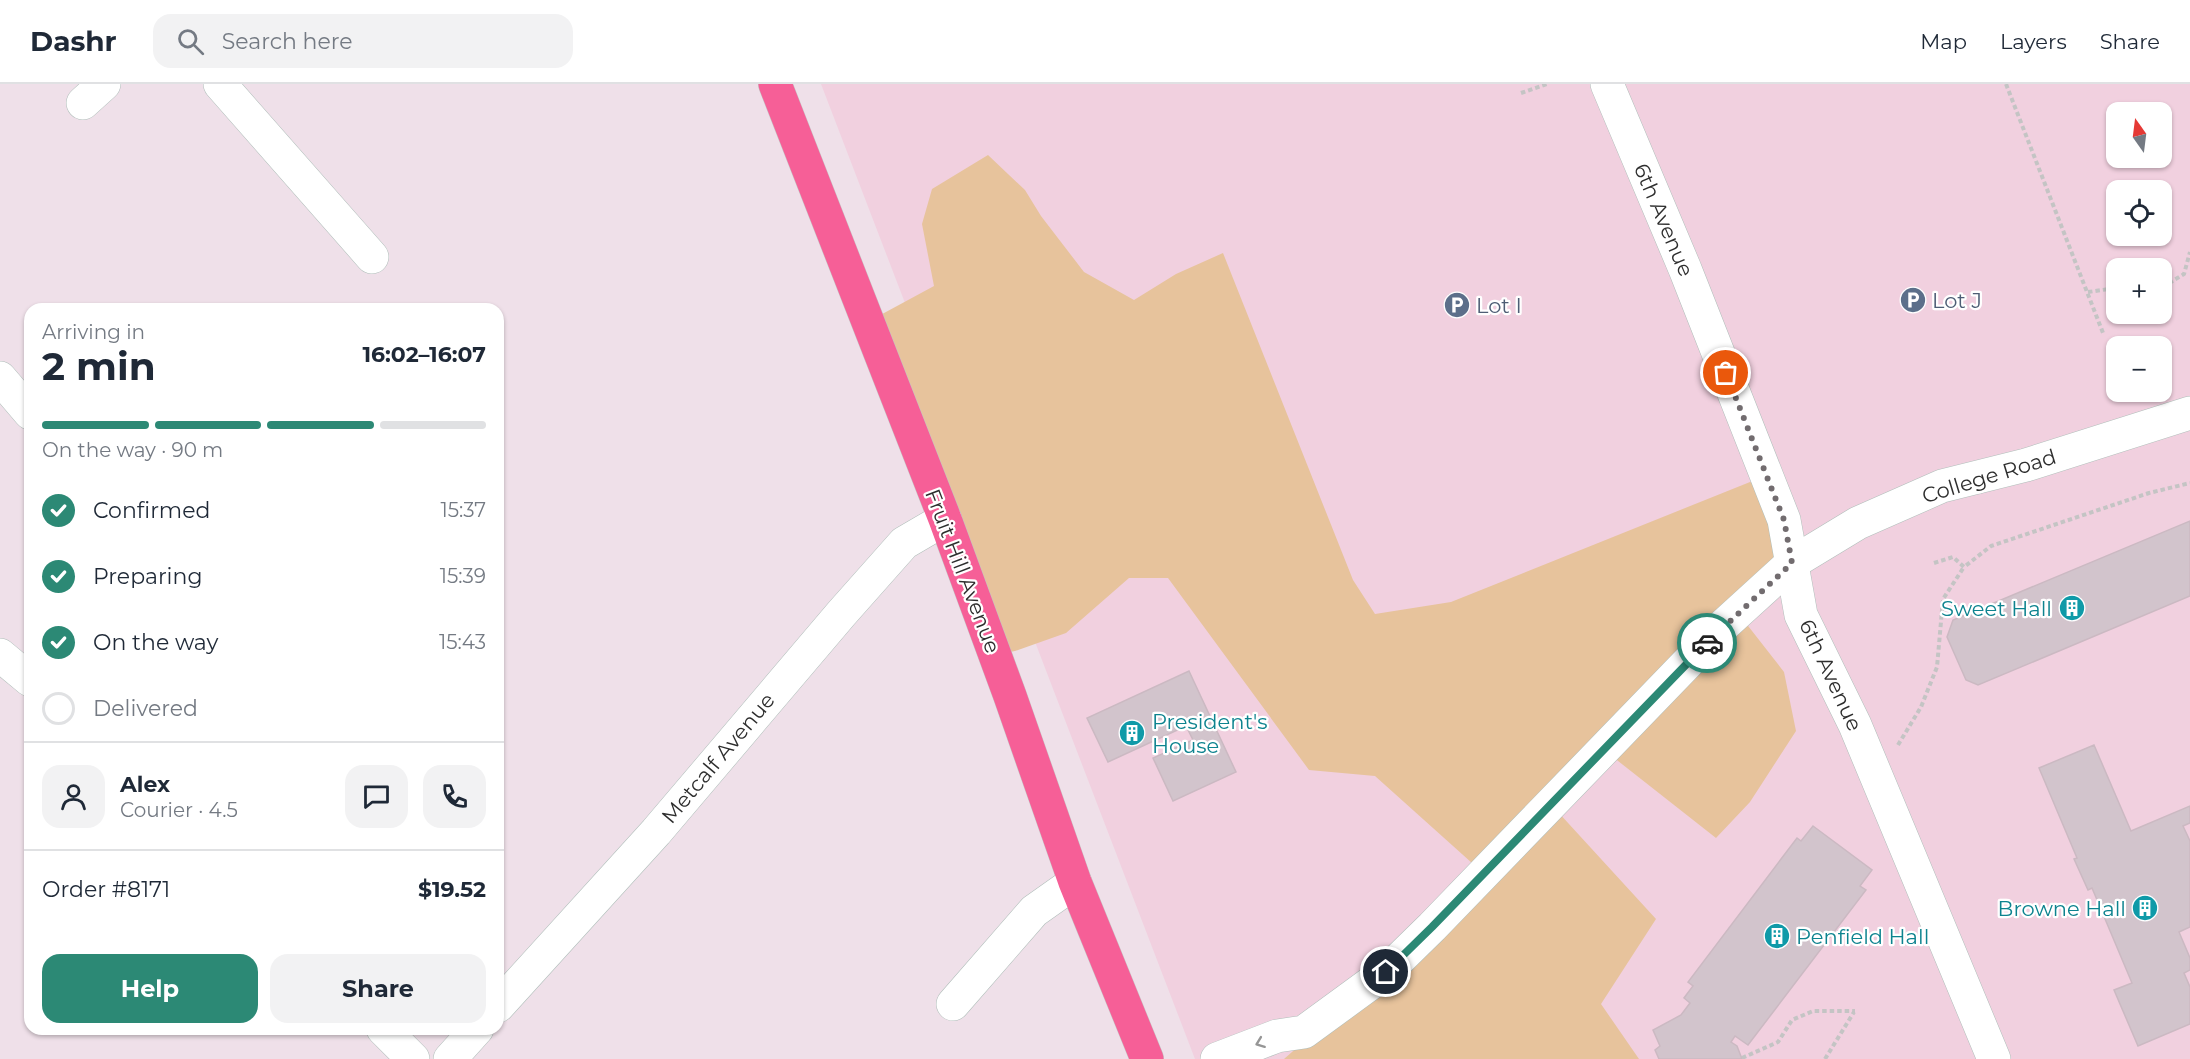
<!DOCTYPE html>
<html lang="en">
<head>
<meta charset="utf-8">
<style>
	body { margin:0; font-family:Montserrat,sans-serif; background:#f2f2f3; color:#1f2937; height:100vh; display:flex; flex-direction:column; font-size:22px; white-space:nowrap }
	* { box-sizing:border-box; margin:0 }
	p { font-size:20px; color:#747a83 }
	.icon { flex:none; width:33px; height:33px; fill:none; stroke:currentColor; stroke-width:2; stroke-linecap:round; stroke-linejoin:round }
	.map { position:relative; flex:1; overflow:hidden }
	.drawer { position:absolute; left:24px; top:219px; width:480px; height:732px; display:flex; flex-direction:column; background:#fff; border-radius:18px; box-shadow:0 2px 4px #0004 }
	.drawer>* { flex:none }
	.needle { width:39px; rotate:346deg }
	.fabs { position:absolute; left:2106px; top:18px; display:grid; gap:12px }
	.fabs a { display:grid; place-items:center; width:66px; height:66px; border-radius:12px; background:#fff; box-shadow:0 2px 4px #0004; font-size:30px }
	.pin { position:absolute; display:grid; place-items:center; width:51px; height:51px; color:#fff; margin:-26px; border:3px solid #fff; border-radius:50%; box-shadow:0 2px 6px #0007 }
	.courier { position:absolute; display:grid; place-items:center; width:60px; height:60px; margin:-30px; border:4px solid #2c8975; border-radius:50%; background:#fff; color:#222; box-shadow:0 2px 8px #0007 }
	.summary em { font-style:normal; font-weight:700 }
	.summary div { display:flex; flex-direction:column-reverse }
	.summary { display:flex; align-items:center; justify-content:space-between; height:102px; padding:0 18px }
	h1 { font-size:39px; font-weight:700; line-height:45px }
	.bar { display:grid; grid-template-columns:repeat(4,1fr); gap:9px 6px; align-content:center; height:72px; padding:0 18px }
	.bar i { height:8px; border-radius:4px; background:#e0e1e3 }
	.bar .on { background:#2c8975 }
	.bar p { grid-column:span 4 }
	.line { display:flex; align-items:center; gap:15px; padding:0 18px; border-top:2px solid #e0e1e3 }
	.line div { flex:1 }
	.round { display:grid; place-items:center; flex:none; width:63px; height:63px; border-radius:18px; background:#f2f2f3 }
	ol { padding:0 18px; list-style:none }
	li { display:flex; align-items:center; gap:18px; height:66px }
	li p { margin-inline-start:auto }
	li .icon { padding:6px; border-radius:50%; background:#2c8975; color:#fff; stroke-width:4 }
	li:last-child { color:#747a83 }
	li i { width:33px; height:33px; border:3px solid #e0e1e3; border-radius:50% }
	.button { display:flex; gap:12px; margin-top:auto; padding:12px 18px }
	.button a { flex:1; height:69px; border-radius:18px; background:#2c8975; color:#fff; font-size:24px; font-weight:700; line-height:69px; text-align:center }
	.button a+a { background:#f2f2f3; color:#1f2937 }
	header { display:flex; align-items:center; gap:36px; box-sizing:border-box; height:84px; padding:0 30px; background:#fff; border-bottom:2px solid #e0e1e3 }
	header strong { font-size:28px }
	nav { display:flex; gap:33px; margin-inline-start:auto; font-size:21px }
	.search { width:420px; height:54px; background:#f2f2f3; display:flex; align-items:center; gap:15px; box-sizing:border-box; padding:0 21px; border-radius:18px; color:#747a83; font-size:22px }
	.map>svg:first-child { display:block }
	.education { fill:#f1d0df; fill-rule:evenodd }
	.green { fill:#e7c39c }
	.building { fill:#d2c4cc; stroke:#cbb9c2; stroke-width:1.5 }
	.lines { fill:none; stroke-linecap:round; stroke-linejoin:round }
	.minor-casing { stroke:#b0beba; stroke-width:34 }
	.major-casing { stroke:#c4c4c4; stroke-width:34 }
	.path { stroke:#c4c4c4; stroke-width:4; stroke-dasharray:4.5 3; stroke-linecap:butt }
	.minor { stroke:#fff; stroke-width:33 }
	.major { stroke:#f65f97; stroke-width:33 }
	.oneway { stroke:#969696 }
	.done { stroke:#726c6f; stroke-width:6; stroke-dasharray:0 10.8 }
	.route { stroke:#2c8975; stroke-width:8 }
	.labels { text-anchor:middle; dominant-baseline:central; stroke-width:4.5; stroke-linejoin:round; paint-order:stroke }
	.street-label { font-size:21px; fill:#2e2e2e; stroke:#fff }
	.service-label { font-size:21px; fill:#4e5e75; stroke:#fff; text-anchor:start }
	.culture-label { font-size:21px; fill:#0d838f; stroke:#fff; text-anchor:end }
</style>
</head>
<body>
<header>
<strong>Dashr</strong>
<div class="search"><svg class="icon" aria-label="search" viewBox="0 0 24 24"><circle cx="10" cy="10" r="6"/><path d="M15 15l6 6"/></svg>Search here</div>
<nav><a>Map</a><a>Layers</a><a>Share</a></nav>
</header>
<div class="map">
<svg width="2190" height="975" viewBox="0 0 2190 975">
	<rect width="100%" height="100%" fill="#efe0e9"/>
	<path class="education" d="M821 0H2190V975H1195ZM2116 28H2162V74H2116ZM2116 106H2162V152H2116ZM2116 184H2162V230H2116ZM2116 262H2162V308H2116Z"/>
	<path class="green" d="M988 71 1025 106 1041 132 1084 188 1134 216 1176 190 1223 169 1353 496 1375 530 1451 518 1750 398 1760 401 1795 497 1745 538 1784 588 1796 647 1750 718 1716 754 1599 662 1547 716 1656 835 1601 920 1639 975H1284L1396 877 1482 788 1375 692 1309 686 1168 494H1129L1066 549 1015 567 996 571 873 235 934 202 922 140 932 105Z"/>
	<g class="building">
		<path d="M2190 437V512L1978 601 1966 596 1947 553 1953 536Z"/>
		<path d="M1189 587 1236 688 1173 717 1153 674 1193 656 1186 642 1108 678 1087 634Z"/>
		<path d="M2094 661 2131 747 2190 722V739L2183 742 2190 757V843L2179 848 2190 874V886L2184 889 2190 903V940L2138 962 2114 906 2132 899 2092 804 2088 806 2074 775 2077 774 2039 684Z"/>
		<path d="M1813 742 1872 786 1860 802 1866 806 1748 961 1735 952 1731 958 1737 962 1742 975H1659L1655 966 1660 962 1653 946 1681 931 1690 919 1684 914 1693 902 1688 898 1797 754 1801 757Z"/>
	</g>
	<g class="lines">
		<g class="minor-casing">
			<g id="minor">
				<path d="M220 0 372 173"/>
				<path d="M1607 0 1685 185 1784 436 1801 531 1855 641 1994 975"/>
				<path d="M83 19 104 0"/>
				<path d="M0 294 30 329"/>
				<path d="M0 571 30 596"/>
				<path d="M953 920 1034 827 1075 798"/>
				<path d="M498 922 656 748 841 530 904 459 945 435"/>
				<path d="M383 945 413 975"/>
				<path d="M450 975 477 945"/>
				<path d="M1217 975 1277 952 1304 948 1386 888 1432 843 1725 540 1792 479 1858 439 1942 402 2026 381 2190 329"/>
			</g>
		</g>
		<g class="major-casing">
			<path id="major" d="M775 0 945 435 1010 612 1075 798 1147 975"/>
		</g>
		<g class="path">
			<path d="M2006 0 2103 249"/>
			<path d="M1521 9 1547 0"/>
			<path d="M2162 201H2166L2184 190 2190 168"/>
			<path d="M2088 208 2116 204"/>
			<path d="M1934 479 1953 473 1964 483 1991 462 2149 409 2190 399"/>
			<path d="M1898 661 1921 623 1937 583 1943 515 1964 483"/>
			<path d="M1742 974 1778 958 1792 936 1813 927H1855"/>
			<path d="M1825 975 1854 928"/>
		</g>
		<use href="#minor" class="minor"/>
		<use href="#major" class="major"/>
	</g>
	<defs><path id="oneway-chevron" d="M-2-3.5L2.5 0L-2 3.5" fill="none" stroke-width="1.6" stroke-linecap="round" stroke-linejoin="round" transform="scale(1.5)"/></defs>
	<use class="oneway" href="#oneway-chevron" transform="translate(1260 959) rotate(159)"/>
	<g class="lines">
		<path class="done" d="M1707 559 1792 479 1784 436 1726 289"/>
		<path class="route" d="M1386 888 1432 843 1707 559"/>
	</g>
	<defs>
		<g id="parking-disc" transform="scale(1.35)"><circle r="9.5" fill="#5c6f8a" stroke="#fff"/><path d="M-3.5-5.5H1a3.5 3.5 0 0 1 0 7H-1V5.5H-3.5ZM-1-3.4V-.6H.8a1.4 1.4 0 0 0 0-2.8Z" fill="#fff"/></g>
		<g id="building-disc" transform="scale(1.35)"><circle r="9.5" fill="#0f9aa8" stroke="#fff"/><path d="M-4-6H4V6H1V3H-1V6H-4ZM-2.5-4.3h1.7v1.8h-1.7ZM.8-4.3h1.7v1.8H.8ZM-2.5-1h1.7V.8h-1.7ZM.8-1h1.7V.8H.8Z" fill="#fff"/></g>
	</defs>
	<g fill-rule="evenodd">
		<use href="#parking-disc" x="1913" y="216"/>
		<use href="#parking-disc" x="1457" y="221"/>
		<use href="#building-disc" x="2072" y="524"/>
		<use href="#building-disc" x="1132" y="649"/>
		<use href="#building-disc" x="2145" y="824"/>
		<use href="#building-disc" x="1777" y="852"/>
	</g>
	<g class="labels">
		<g class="street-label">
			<text transform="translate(1664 136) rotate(67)">6th Avenue</text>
			<text transform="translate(1989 392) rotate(-17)">College Road</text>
			<text transform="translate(963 487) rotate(69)">Fruit Hill Avenue</text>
			<text transform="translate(1831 591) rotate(65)">6th Avenue</text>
			<text transform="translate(718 674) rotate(-50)">Metcalf Avenue</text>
		</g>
		<g class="service-label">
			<text x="1932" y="216">Lot J</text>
			<text x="1476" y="221">Lot I</text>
		</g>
		<g class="culture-label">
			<text x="2052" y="524">Sweet Hall</text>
			<text x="1152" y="637" text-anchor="start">President's<tspan x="1152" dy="24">House</tspan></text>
			<text x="2126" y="824">Browne Hall</text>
			<text x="1796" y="852" text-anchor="start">Penfield Hall</text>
		</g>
	</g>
</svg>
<div class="fabs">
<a><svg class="needle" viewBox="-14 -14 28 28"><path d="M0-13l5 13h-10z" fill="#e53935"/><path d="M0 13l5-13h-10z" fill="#747a83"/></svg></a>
<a><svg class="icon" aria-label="locate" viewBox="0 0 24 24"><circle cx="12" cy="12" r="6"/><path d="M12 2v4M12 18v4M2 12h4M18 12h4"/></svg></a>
<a>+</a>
<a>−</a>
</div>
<div class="pin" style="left:1726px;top:289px;background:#ea580c"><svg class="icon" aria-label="bag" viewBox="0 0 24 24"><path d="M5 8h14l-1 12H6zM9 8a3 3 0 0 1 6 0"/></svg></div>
<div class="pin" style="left:1386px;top:888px;background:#1f2937"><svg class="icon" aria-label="home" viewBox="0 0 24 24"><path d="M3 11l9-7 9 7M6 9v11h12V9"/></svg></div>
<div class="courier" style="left:1707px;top:559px"><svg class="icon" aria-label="car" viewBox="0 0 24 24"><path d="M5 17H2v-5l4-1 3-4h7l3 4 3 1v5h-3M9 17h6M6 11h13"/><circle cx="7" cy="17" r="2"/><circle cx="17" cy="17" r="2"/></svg></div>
<section class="drawer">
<div class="summary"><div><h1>2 min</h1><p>Arriving in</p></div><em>16:02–16:07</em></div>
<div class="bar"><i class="on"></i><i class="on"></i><i class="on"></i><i></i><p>On the way · 90 m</p></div>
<ol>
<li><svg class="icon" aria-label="check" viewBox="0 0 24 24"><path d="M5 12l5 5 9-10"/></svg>Confirmed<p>15:37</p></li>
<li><svg class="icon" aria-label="check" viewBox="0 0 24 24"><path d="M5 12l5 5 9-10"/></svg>Preparing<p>15:39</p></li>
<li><svg class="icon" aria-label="check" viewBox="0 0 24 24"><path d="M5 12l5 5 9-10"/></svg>On the way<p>15:43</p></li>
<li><i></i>Delivered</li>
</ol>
<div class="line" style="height:108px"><a class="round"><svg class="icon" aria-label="person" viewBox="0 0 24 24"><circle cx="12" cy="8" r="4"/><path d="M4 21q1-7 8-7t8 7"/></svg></a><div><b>Alex</b><p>Courier · 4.5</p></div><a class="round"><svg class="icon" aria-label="chat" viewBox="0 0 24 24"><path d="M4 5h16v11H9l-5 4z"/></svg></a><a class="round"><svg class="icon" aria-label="phone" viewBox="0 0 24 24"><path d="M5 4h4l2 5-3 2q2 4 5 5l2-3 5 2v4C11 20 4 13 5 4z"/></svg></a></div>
<div class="line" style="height:78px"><div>Order #8171</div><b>$19.52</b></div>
<div class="button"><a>Help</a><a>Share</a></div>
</section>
</div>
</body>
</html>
